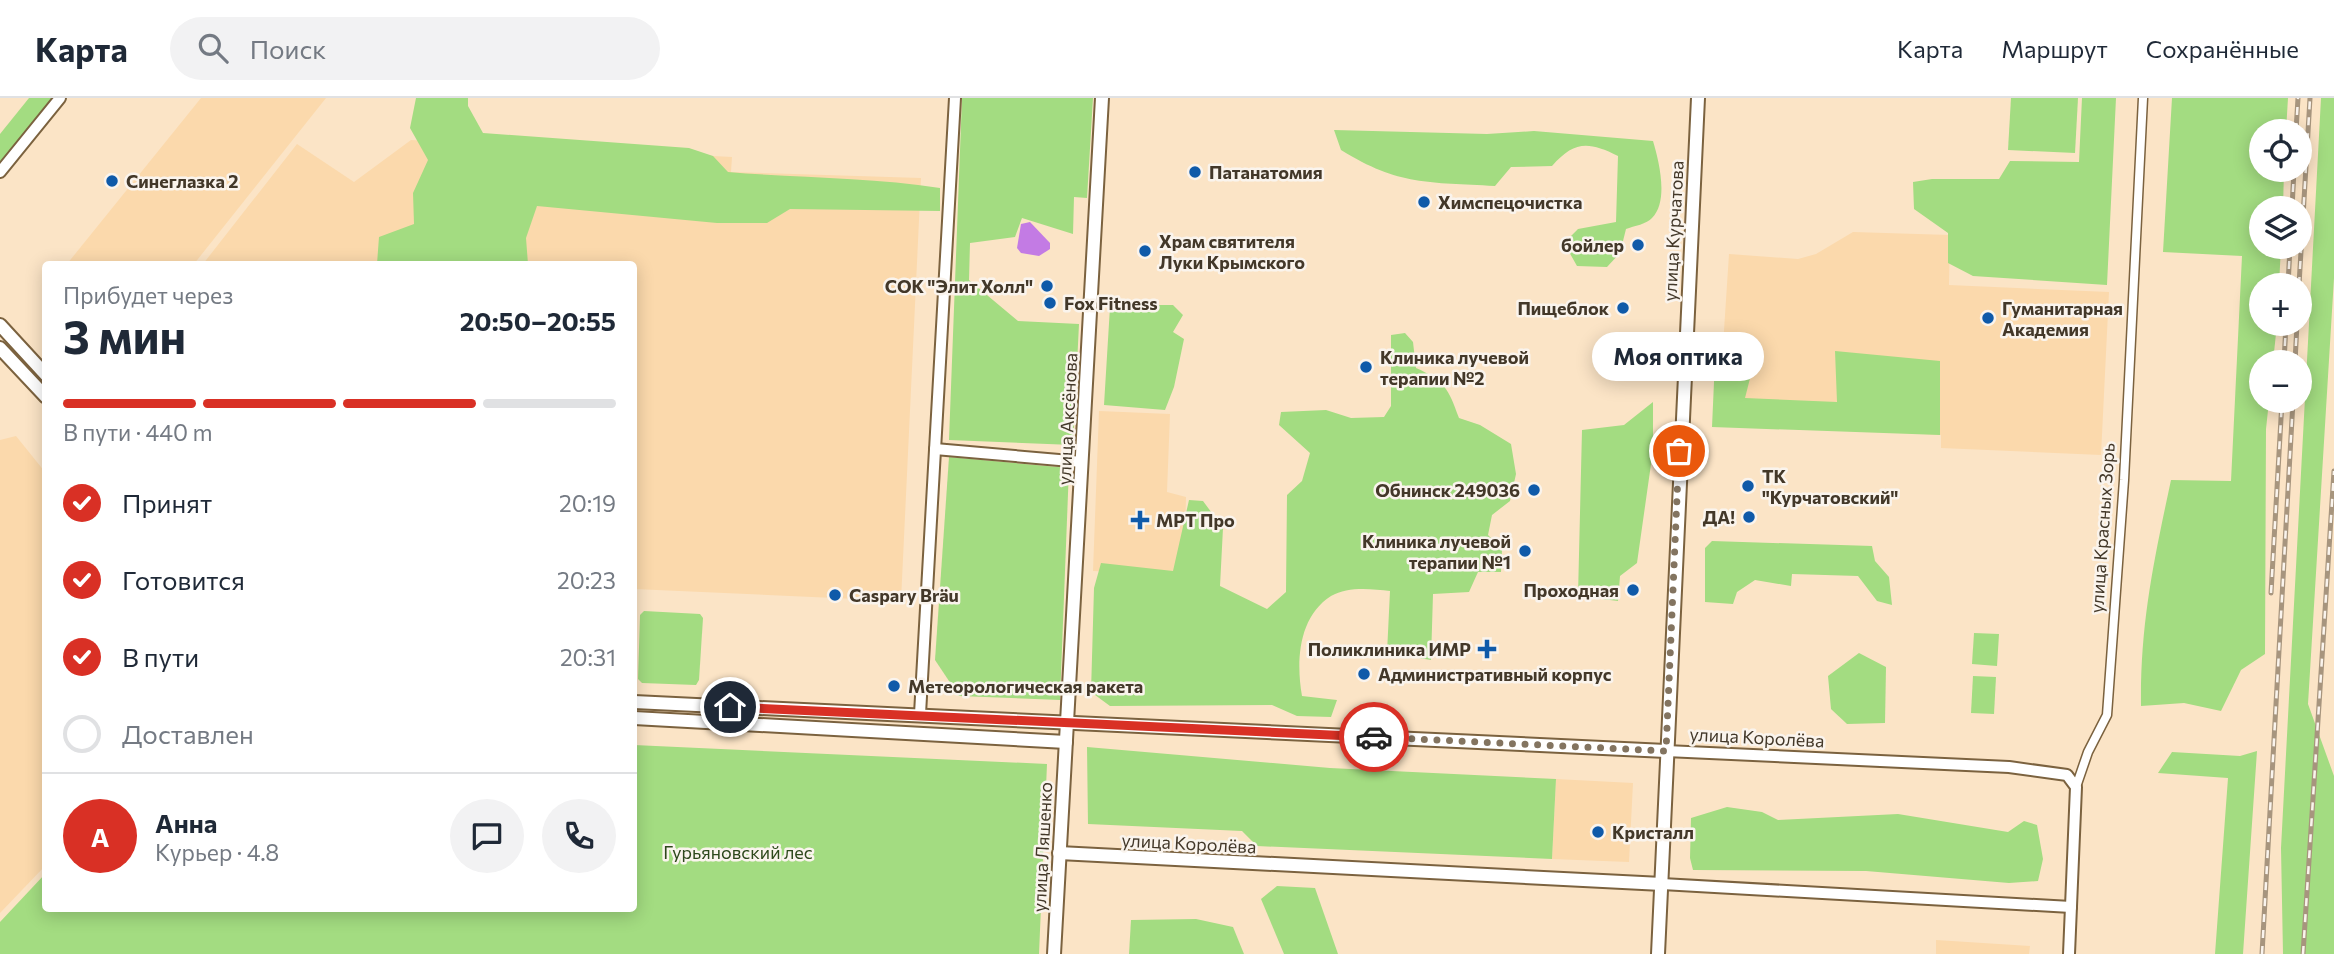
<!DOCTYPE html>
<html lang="ru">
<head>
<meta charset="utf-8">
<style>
	body { margin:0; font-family:Commissioner,sans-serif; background:#f2f2f3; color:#1f2937; height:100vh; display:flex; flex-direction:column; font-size:26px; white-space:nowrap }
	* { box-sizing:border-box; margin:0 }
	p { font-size:23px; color:#747a83 }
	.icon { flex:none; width:38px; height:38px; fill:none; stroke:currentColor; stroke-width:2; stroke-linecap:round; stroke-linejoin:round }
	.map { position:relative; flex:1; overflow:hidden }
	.drawer { position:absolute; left:42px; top:163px; width:595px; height:651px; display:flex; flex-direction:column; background:#fff; border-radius:7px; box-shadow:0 4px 18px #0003 }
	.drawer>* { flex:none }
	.tools { position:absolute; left:2249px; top:21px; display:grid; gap:14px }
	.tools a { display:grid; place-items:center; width:63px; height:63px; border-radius:50%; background:#fff; box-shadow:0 4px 18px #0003; font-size:35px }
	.pin { position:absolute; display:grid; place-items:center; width:60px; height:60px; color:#fff; margin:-30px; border:4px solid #fff; border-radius:50%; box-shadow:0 2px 7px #0007 }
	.courier { position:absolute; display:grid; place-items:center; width:70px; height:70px; margin:-35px; border:5px solid #d93025; border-radius:50%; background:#fff; color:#222; box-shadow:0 2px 9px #0007 }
	.bubble { position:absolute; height:49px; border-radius:24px; background:#fff; box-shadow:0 4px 18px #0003; font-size:23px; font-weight:700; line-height:49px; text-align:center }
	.headline em { font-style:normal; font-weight:700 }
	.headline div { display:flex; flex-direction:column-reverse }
	.headline { display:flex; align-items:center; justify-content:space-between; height:119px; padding:0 21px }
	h1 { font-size:46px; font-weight:700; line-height:52px }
	.bar { display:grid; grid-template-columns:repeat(4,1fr); gap:10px 7px; align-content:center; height:84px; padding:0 21px }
	.bar i { height:9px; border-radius:5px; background:#e0e1e3 }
	.bar .on { background:#d93025 }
	.bar p { grid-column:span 4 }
	.line { display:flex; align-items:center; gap:18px; padding:0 21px; border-top:2px solid #e0e1e3 }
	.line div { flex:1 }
	.round { display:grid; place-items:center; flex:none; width:74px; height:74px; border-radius:37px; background:#f2f2f3 }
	ol { padding:0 21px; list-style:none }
	li { display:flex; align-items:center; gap:21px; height:77px }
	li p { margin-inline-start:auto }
	li .icon { padding:7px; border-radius:50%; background:#d93025; color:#fff; stroke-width:4 }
	li:last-child { color:#747a83 }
	li i { width:38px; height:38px; border:4px solid #e0e1e3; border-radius:50% }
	header { display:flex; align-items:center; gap:42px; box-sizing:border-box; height:98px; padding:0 35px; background:#fff; border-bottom:2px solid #e0e1e3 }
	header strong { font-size:33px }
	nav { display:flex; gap:38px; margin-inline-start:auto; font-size:24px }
	.search { width:490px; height:63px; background:#f2f2f3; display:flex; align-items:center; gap:18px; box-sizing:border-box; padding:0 24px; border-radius:38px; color:#747a83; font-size:26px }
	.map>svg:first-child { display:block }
	.built { fill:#fbd9ac }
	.green { fill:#a3dc81 }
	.water { fill:#c37be4 }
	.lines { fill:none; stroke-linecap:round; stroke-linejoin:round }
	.minor-casing { stroke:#7b623f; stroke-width:11 }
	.tertiary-casing { stroke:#7b623f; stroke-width:14 }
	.secondary-casing { stroke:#7b623f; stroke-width:16 }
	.primary-casing { stroke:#7b623f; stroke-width:16 }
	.minor { stroke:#fff; stroke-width:8 }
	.tertiary { stroke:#fff; stroke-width:10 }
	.secondary { stroke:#fff; stroke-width:12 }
	.primary { stroke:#fff; stroke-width:12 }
	.rail-casing { stroke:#a7957e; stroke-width:5 }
	.rail { stroke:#faf4ed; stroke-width:2.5; stroke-dasharray:8; stroke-linecap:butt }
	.done { stroke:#837460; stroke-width:7; stroke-dasharray:0 12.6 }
	.route { stroke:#d93025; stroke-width:9 }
	.poi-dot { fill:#0f5aa9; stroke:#faf4ed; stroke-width:2.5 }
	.labels { text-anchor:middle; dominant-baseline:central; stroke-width:5; stroke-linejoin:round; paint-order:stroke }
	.poi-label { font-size:18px; font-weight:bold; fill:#433829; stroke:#faf4ed; text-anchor:start }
	.street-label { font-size:18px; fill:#433829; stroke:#faf4ed }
	.park-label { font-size:18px; fill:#2d481b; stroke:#faf4ed }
</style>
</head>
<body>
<header>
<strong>Карта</strong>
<div class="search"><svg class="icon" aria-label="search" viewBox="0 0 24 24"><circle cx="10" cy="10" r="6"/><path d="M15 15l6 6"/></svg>Поиск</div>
<nav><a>Карта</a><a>Маршрут</a><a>Сохранённые</a></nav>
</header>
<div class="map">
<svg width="2334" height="856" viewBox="0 0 2334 856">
	<rect width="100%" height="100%" fill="#fbe4c6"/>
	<g class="built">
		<path d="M201 0H326L194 166H67Z"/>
		<path d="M411 42 732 59 731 74 921 80 901 503 634 491V166H203L297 46 354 84Z"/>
		<path d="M1853 134 1950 137 1949 187 2109 194 2101 357 1941 350V337L1718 324 1729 156 1798 161 1816 156Z"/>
		<path d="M1099 313 1170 316 1167 394 1186 399 1184 477 1093 473Z"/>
		<path d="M16 338 45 374 46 767 0 815V342Z"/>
		<path d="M1556 681 1633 685 1629 764 1552 761Z"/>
		<path d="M1936 842 2030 848 2029 856H1936Z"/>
	</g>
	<g class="green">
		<path d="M29 0H60L0 74V36Z"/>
		<path d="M416 0H468V8L483 35 689 50 713 58 728 74C798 80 871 79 940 90V113L790 111 767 125H717L537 108 526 140 528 166H377L379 139 414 126 413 95 428 62 410 30Z"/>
		<path d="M962 0H1093L1087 100 1074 99 1073 136 1022 120 1015 139 970 145 969 182 1018 223 1079 226 1073 347 949 342Z"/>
		<path d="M2011 0H2078L2075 55 2008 52Z"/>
		<path d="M2082 0H2116L2107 187 1973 178 1948 165V135L1914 111 1913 84 1932 81H1999L2010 63 2079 64Z"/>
		<path d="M2172 0H2288L2286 33H2261V72H2284L2283 110H2261V149H2281L2279 187H2261V226H2277L2273 264H2261V303H2269L2266 331 2265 556 2241 572 2221 613 2184 605 2141 608C2140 525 2154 462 2171 382L2231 383 2242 158 2163 154Z"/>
		<path d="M2321 0H2334V180L2308 606 2334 678V856H2283L2281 750Z"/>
		<path d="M1334 32 1487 36 1534 33 1653 43C1659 63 1669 103 1652 120 1647 126 1634 128 1626 131L1620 155 1607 169 1577 168 1564 145 1578 131 1616 124 1618 58C1588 43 1574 43 1552 68L1511 69 1495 88C1429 84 1399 88 1341 52Z"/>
		<path d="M1118 207H1173L1183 217 1173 234 1184 241 1174 289 1165 312 1104 307 1110 209Z"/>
		<path d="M1405 235 1413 244 1416 270C1445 283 1448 290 1459 320L1480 327 1511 346 1516 376 1510 403 1492 417 1488 437 1502 451 1501 474H1478L1469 494 1433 496 1431 562 1387 555 1390 493C1372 491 1348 488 1331 498 1298 519 1296 564 1302 598L1337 602 1331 619 1297 618 1272 607 1110 608 1091 594 1094 490 1101 465 1173 473 1189 402 1203 403 1223 430 1220 488 1267 511 1286 494 1287 397 1302 383 1310 355 1279 327 1281 314 1326 312 1351 320 1384 319 1391 308V237Z"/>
		<path d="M1716 239H1740L1757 253 1745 300 1837 304 1835 253 1940 263V337L1712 329Z"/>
		<path d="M1653 304V352L1637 465 1620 478 1618 503 1578 498 1582 332 1624 327Z"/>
		<path d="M949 359 1069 370 1060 602 959 598 935 562Z"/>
		<path d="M1712 443 1872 448 1875 463 1889 479 1892 507 1877 503 1858 478 1792 476 1791 488 1755 482 1737 494 1733 506 1705 504V450Z"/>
		<path d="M644 513 700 516 703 520 699 582 696 587 642 585 638 581 640 517Z"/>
		<path d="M1974 535 1999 536 1997 568 1972 566Z"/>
		<path d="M1859 555 1886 569 1885 625 1847 626 1831 611 1828 578Z"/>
		<path d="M1973 578 1996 579 1994 616 1971 615Z"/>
		<path d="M634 647 1047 666 1039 856H0V824L45 776 46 810H634Z"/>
		<path d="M1087 649 1330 670 1556 681 1552 761 1257 748 1242 733 1088 726Z"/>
		<path d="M2257 653 2243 856H2215L2228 680 2158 675 2172 654 2240 658Z"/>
		<path d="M1727 709 1762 714 1778 722 1898 716 2008 734 2024 723 2037 727 2043 761 2038 783 2009 785 1866 773 1693 772 1690 760 1691 720Z"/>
		<path d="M1277 788 1315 790 1338 856H1284L1261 801Z"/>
		<path d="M1196 821 1233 829 1244 856H1129L1131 822Z"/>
	</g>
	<path class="water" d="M1030 124 1050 145V151L1039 158 1021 155 1017 150 1021 126Z"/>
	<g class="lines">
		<g class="minor-casing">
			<path id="minor" d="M2076 689 2088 654 2107 617 2124 382 2143 0"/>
		</g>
		<g class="tertiary-casing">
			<g id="tertiary">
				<path d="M0 74 60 0"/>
				<path d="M935 351 1082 364"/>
				<path d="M920 616 955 0"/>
				<path d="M1666 653 2009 669 2067 677 2076 689 2069 856"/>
				<path d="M1662 786 2071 809"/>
			</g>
		</g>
		<g class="secondary-casing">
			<g id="secondary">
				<path d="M0 227 46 277"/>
				<path d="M0 250 46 299"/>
				<path d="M634 604 1666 653"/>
				<path d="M634 620 1066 644"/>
				<path d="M1059 755 1662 786"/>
				<path d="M1054 856 1102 0"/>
			</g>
		</g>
		<g class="primary-casing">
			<path id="primary" d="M1658 856 1698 0"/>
		</g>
		<use href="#minor" class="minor"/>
		<use href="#tertiary" class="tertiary"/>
		<use href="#secondary" class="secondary"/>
		<use href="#primary" class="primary"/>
		<g class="rail-casing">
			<g id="rail">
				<path d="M2296 33 2298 0"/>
				<path d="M2292 110 2294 72"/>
				<path d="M2288 187 2290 149"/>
				<path d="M2299 187 2310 0"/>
				<path d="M2284 264 2286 226"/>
				<path d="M2295 264 2297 226"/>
				<path d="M2271 495 2282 303"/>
				<path d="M2262 856 2293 303"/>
				<path d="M2303 856 2334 373"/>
			</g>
		</g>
		<use href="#rail" class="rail"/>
	</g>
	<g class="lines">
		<path class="done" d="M1374 639 1666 653 1679 353"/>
		<path class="route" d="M730 609 1374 639"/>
	</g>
	<g class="poi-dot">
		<circle cx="1195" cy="74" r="7"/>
		<circle cx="112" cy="83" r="7"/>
		<circle cx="1424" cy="104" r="7"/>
		<circle cx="1638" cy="147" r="7"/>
		<circle cx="1145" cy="153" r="7"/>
		<circle cx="1047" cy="188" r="7"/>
		<circle cx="1050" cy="205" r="7"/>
		<circle cx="1623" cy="210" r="7"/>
		<circle cx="1988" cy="220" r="7"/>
		<circle cx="1366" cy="269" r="7"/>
		<circle cx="1748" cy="388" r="7"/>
		<circle cx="1534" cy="392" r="7"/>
		<circle cx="1749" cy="419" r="7"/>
		<path d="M1136.5 411.5h7v7h7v7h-7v7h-7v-7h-7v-7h7z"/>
		<circle cx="1525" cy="453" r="7"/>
		<circle cx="1633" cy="492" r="7"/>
		<circle cx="835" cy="497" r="7"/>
		<path d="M1483.5 540.5h7v7h7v7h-7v7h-7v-7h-7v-7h7z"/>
		<circle cx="1364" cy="576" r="7"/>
		<circle cx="894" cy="588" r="7"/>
		<circle cx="1598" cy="734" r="7"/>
	</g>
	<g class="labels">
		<g class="poi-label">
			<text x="1209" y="74">Патанатомия</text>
			<text x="126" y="83">Синеглазка 2</text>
			<text x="1438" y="104">Химспецочистка</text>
			<text x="1159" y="143">Храм святителя<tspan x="1159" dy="21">Луки Крымского</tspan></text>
			<text x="1624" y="147" text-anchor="end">бойлер</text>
			<text x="1033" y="188" text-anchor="end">СОК "Элит Холл"</text>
			<text x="1064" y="205">Fox Fitness</text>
			<text x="1609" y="210" text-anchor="end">Пищеблок</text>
			<text x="2002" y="210">Гуманитарная<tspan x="2002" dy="21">Академия</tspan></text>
			<text x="1380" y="259">Клиника лучевой<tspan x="1380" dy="21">терапии №2</tspan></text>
			<text x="1762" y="378">ТК<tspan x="1762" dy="21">"Курчатовский"</tspan></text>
			<text x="1520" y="392" text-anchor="end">Обнинск 249036</text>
			<text x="1735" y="419" text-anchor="end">ДА!</text>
			<text x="1156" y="422">МРТ Про</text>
			<text x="1511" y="443" text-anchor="end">Клиника лучевой<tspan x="1511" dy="21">терапии №1</tspan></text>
			<text x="1619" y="492" text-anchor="end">Проходная</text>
			<text x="849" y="497">Caspary Bräu</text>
			<text x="1471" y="551" text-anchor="end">Поликлиника ИМР</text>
			<text x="1378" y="576">Административный корпус</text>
			<text x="908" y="588">Метеорологическая ракета</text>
			<text x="1612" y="734">Кристалл</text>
		</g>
		<g class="street-label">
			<text transform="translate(1673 133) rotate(-87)">улица Курчатова</text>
			<text transform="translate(1067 321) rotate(-87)">улица Аксёнова</text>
			<text transform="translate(2102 430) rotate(-86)">улица Красных Зорь</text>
			<text transform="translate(1757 639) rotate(3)">улица Королёва</text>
			<text transform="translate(1189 745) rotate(3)">улица Королёва</text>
			<text transform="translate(1042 749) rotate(-87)">улица Ляшенко</text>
		</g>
		<g class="park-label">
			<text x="738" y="754">Гурьяновский лес</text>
		</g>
	</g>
</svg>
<div class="tools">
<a><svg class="icon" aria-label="locate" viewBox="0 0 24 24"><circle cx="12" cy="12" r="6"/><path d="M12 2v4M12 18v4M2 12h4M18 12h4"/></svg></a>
<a><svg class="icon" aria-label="layers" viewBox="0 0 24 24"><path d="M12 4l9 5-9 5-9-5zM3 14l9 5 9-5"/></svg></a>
<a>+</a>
<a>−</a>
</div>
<div class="pin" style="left:1679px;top:353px;background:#ea580c"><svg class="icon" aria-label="bag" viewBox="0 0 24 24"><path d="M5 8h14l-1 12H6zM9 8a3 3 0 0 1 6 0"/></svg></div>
<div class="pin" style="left:730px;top:609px;background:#1f2937"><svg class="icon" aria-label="home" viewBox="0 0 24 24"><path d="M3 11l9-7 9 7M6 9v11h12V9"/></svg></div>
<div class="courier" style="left:1374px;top:639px"><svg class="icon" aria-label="car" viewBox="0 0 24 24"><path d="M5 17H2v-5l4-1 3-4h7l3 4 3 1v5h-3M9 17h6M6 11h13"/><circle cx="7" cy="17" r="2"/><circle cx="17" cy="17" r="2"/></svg></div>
<div class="bubble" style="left:1592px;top:234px;width:172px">Моя оптика</div>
<section class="drawer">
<div class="headline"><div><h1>3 мин</h1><p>Прибудет через</p></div><em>20:50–20:55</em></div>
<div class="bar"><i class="on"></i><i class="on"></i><i class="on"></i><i></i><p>В пути · 440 m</p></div>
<ol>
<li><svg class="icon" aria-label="check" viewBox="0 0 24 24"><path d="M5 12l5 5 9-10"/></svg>Принят<p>20:19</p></li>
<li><svg class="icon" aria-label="check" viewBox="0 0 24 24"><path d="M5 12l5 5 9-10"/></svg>Готовится<p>20:23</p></li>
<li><svg class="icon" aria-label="check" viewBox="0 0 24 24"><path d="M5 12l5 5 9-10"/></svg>В пути<p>20:31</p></li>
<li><i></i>Доставлен</li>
</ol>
<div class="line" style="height:126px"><b class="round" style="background:#d93025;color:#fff">А</b><div><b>Анна</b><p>Курьер · 4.8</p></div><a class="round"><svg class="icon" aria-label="chat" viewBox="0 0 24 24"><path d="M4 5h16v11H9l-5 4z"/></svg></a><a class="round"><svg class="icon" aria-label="phone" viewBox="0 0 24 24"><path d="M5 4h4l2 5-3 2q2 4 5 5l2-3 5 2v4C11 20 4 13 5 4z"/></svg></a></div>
</section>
</div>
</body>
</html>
